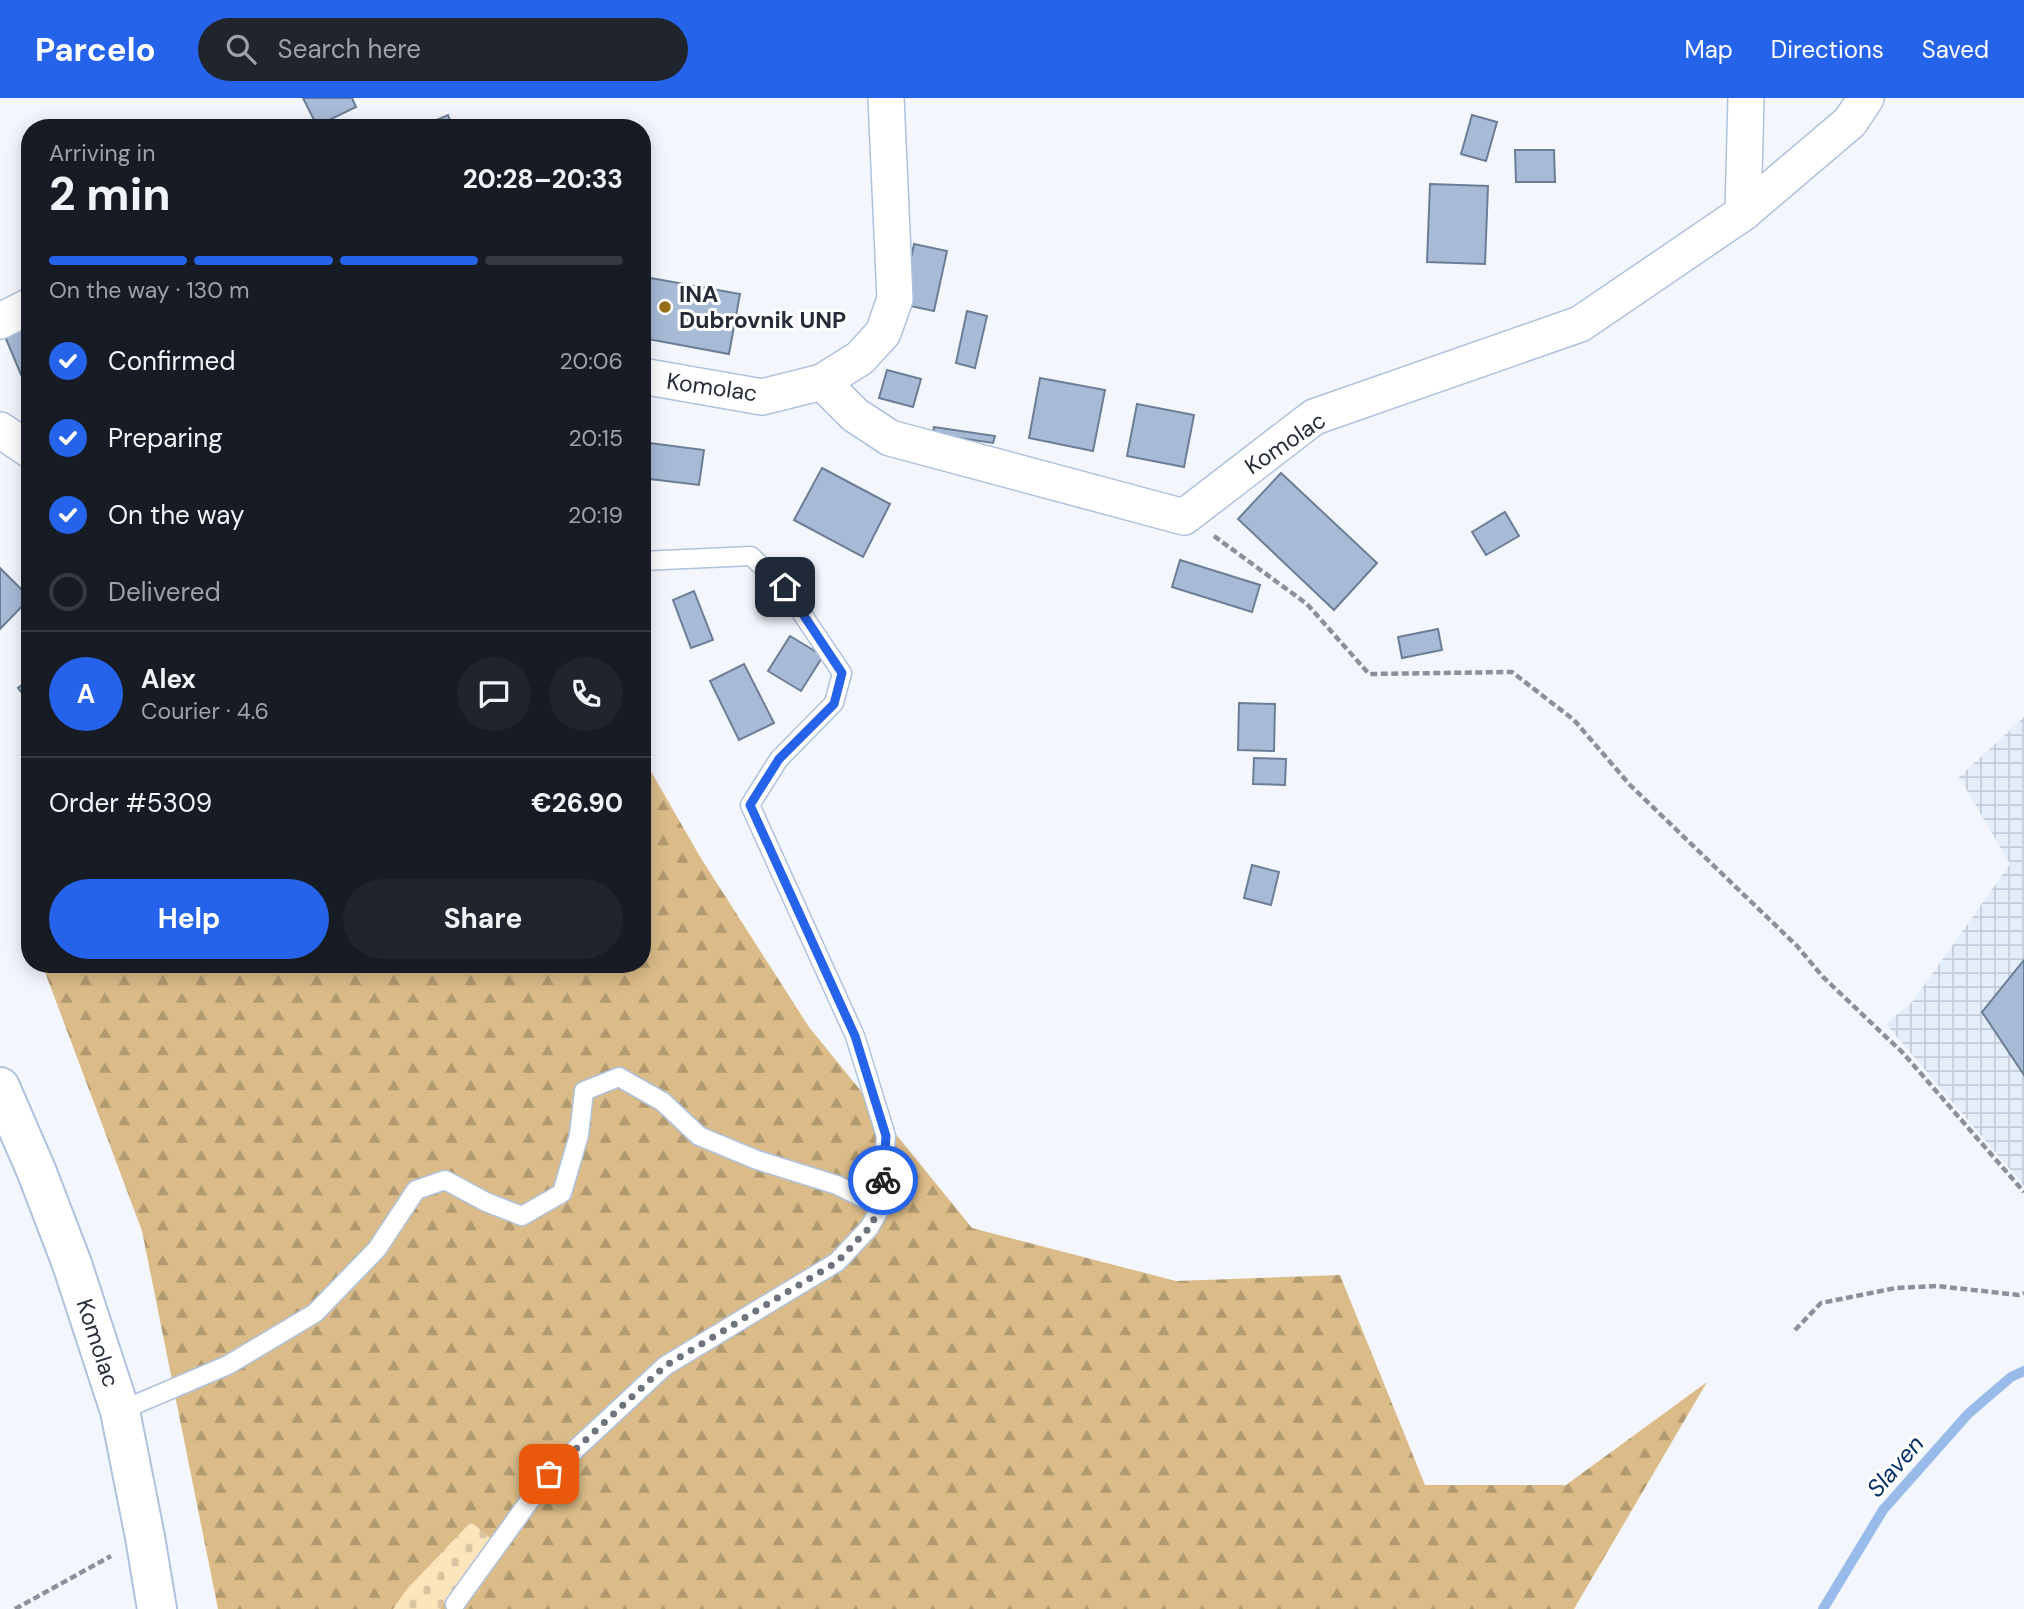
<!DOCTYPE html>
<html lang="en">
<head>
<meta charset="utf-8">
<style>
	body { margin:0; font-family:"DM Sans",sans-serif; background:#20242c; color:#f1f3f6; height:100vh; display:flex; flex-direction:column; font-size:26px; white-space:nowrap }
	* { box-sizing:border-box; margin:0 }
	p { font-size:23px; color:#9ea1a6 }
	.icon { flex:none; width:38px; height:38px; fill:none; stroke:currentColor; stroke-width:2; stroke-linecap:round; stroke-linejoin:round }
	.map { position:relative; flex:1; overflow:hidden }
	.drawer { position:absolute; left:21px; top:21px; width:630px; height:854px; display:flex; flex-direction:column; background:#171b24; border-radius:28px; box-shadow:0 4px 18px #0003 }
	.drawer>* { flex:none }
	.pin { position:absolute; display:grid; place-items:center; width:60px; height:60px; color:#fff; margin:-30px; border-radius:14px; box-shadow:0 4px 10px #0006 }
	.courier { position:absolute; display:grid; place-items:center; width:70px; height:70px; margin:-35px; border:5px solid #2563eb; border-radius:50%; background:#fff; color:#222; box-shadow:0 2px 9px #0007 }
	.head em { font-style:normal; font-weight:700 }
	.head div { display:flex; flex-direction:column-reverse }
	.head { display:flex; align-items:center; justify-content:space-between; height:119px; padding:0 28px }
	h1 { font-size:46px; font-weight:700; line-height:52px }
	.bar { display:grid; grid-template-columns:repeat(4,1fr); gap:10px 7px; align-content:center; height:84px; padding:0 28px }
	.bar i { height:9px; border-radius:5px; background:#363941 }
	.bar .selected { background:#2563eb }
	.bar p { grid-column:span 4 }
	.line { display:flex; align-items:center; gap:18px; padding:0 28px; border-top:2px solid #363941 }
	.line div { flex:1 }
	.round { display:grid; place-items:center; flex:none; width:74px; height:74px; border-radius:37px; background:#20242c }
	ol { padding:0 28px; list-style:none }
	li { display:flex; align-items:center; gap:21px; height:77px }
	li p { margin-inline-start:auto }
	li .icon { padding:7px; border-radius:50%; background:#2563eb; color:#fff; stroke-width:4 }
	li:last-child { color:#9ea1a6 }
	li i { width:38px; height:38px; border:4px solid #363941; border-radius:50% }
	.primary-button { display:flex; gap:14px; margin-top:auto; padding:14px 28px }
	.primary-button a { flex:1; height:80px; border-radius:42px; background:#2563eb; color:#fff; font-size:28px; font-weight:700; line-height:80px; text-align:center }
	.primary-button a+a { background:#20242c; color:#f1f3f6 }
	header { display:flex; align-items:center; gap:42px; box-sizing:border-box; height:98px; padding:0 35px; background:#2563eb; color:#fff }
	header strong { font-size:33px }
	nav { display:flex; gap:38px; margin-inline-start:auto; font-size:24px }
	.search { width:490px; height:63px; background:#20242c; display:flex; align-items:center; gap:18px; box-sizing:border-box; padding:0 24px; border-radius:38px; color:#9ea1a6; font-size:26px }
	.map>svg:first-child { display:block }
	.industrial { fill:url(#industrial-grid) }
	.forest { fill:url(#forest-firs) }
	.cemetery { fill:url(#cemetery-stones) }
	.lines { fill:none; stroke-linecap:round; stroke-linejoin:round }
	.stream { stroke:#99bbea; stroke-width:10 }
	.building { fill:#a8bbd6; stroke:#6b7e96; stroke-width:2 }
	.service-casing { stroke:#aec2dd; stroke-width:21 }
	.minor-casing { stroke:#aec2dd; stroke-width:38 }
	.secondary-casing { stroke:#aec2dd; stroke-width:42 }
	.path { stroke:#8b9199; stroke-width:4.5; stroke-dasharray:7 3.5; stroke-linecap:butt }
	.service { stroke:#fff; stroke-width:18 }
	.minor { stroke:#fff; stroke-width:35 }
	.secondary { stroke:#fff; stroke-width:38 }
	.done { stroke:#6e747d; stroke-width:7; stroke-dasharray:0 12.6 }
	.route { stroke:#2563eb; stroke-width:9 }
	.poi-dot { fill:#966e19; stroke:#fff; stroke-width:2.5 }
	.labels { text-anchor:middle; dominant-baseline:central; stroke-width:6; stroke-linejoin:round; paint-order:stroke }
	.poi-label { font-size:23px; font-weight:bold; fill:#262d38; stroke:#fff; text-anchor:start }
	.street-label { font-size:23px; fill:#262d38; stroke:#fff }
	.water-label { font-size:24px; font-style:italic; fill:#012f65; stroke:#fff }
</style>
</head>
<body>
<header>
<strong>Parcelo</strong>
<div class="search"><svg class="icon" aria-label="search" viewBox="0 0 24 24"><circle cx="10" cy="10" r="6"/><path d="M15 15l6 6"/></svg>Search here</div>
<nav><a>Map</a><a>Directions</a><a>Saved</a></nav>
</header>
<div class="map">
<svg width="2024" height="1511" viewBox="0 0 2024 1511">
	<defs>
		<pattern id="industrial-grid" width="8" height="8" patternUnits="userSpaceOnUse" patternTransform="scale(1.75)"><rect width="8" height="8" fill="#e4eefb"/><path d="M0 4h8M4 0v8" fill="none" stroke="#c3ccd8"/></pattern>
		<pattern id="forest-firs" width="22" height="20" patternUnits="userSpaceOnUse" patternTransform="scale(1.75)"><rect width="22" height="20" fill="#dbbc88"/><path d="M5 1l3.5 6h-7zM16 11l3.5 6h-7z" fill="#b19970"/></pattern>
		<pattern id="cemetery-stones" width="16" height="16" patternUnits="userSpaceOnUse" patternTransform="scale(1.75)"><rect width="16" height="16" fill="#fde5bb"/><path d="M2 7V4a2 2 0 0 1 4 0v3zM10 15v-3a2 2 0 0 1 4 0v3z" fill="#d9c5a2"/></pattern>
	</defs>
	<rect width="100%" height="100%" fill="#f3f7fd"/>
	<path class="industrial" d="M2024 619V1088L1886 926 1913 903 2010 766 1959 679Z"/>
	<path class="forest" d="M642 658 702 762 809 929 972 1130 1176 1183 1340 1177 1425 1387H1566L1707 1284 1574 1511H218L142 1133 42 866H642Z"/>
	<path class="cemetery" d="M471 1424 490 1440 440 1511H393L407 1491Z"/>
	<g class="lines">
		<path class="stream" d="M1823 1511 1883 1412 1968 1316 2011 1279 2024 1273"/>
	</g>
	<g class="building">
		<path d="M303 0H352L356 9 317 28Z"/>
		<path d="M448 17 453 30H418Z"/>
		<path d="M1472 17 1497 24 1486 63 1461 56Z"/>
		<path d="M1515 52H1554L1555 84H1516Z"/>
		<path d="M1430 86 1488 88 1485 166 1427 164Z"/>
		<path d="M914 146 947 153 934 213 901 206Z"/>
		<path d="M645 179 740 196 729 256 642 240V192Z"/>
		<path d="M967 213 987 218 975 270 956 265Z"/>
		<path d="M30 217V276L22 279 1 229Z"/>
		<path d="M887 272 921 281 913 309 879 300Z"/>
		<path d="M1040 280 1105 292 1093 353 1029 340Z"/>
		<path d="M1137 306 1194 317 1184 369 1127 358Z"/>
		<path d="M934 329 995 338 993 345 933 336Z"/>
		<path d="M642 344 704 352 699 387 642 380Z"/>
		<path d="M822 370 890 406 863 459 794 422Z"/>
		<path d="M1281 375 1377 465 1334 512 1238 421Z"/>
		<path d="M1505 414 1519 438 1486 457 1472 434Z"/>
		<path d="M1180 462 1260 487 1252 514 1172 489Z"/>
		<path d="M0 470 30 500 0 531Z"/>
		<path d="M694 493 713 542 691 550 673 502Z"/>
		<path d="M1438 531 1442 552 1402 560 1398 539Z"/>
		<path d="M790 538 823 558 801 593 768 573Z"/>
		<path d="M744 566 774 625 739 642 710 583Z"/>
		<path d="M30 581V605L18 590Z"/>
		<path d="M1239 605 1275 606 1274 653 1238 652Z"/>
		<path d="M1254 660 1286 661 1285 687 1253 686Z"/>
		<path d="M1252 767 1279 774 1271 807 1244 800Z"/>
		<path d="M2024 862V977L1982 914Z"/>
	</g>
	<g class="lines">
		<g class="service-casing">
			<g id="service">
				<path d="M120 1313 228 1267 315 1215 377 1151 416 1092 445 1082 486 1104 522 1118 562 1095 579 1037 584 993 619 979 663 1004 699 1038 757 1062 837 1087 881 1109"/>
				<path d="M455 1506 549 1376 665 1268 837 1164 869 1130 881 1109 886 1038 855 938 750 707 779 661 834 605 842 575 784 489 751 458 642 463"/>
			</g>
		</g>
		<g class="minor-casing">
			<g id="minor">
				<path d="M1743 115 1746 0"/>
				<path d="M0 223 30 208"/>
				<path d="M642 278 762 299 822 284 855 317 890 340 1184 419 1314 319 1580 226 1743 115 1850 24 1866 0"/>
				<path d="M822 284 860 260 883 235 895 201 886 0"/>
				<path d="M0 332 30 352"/>
			</g>
		</g>
		<g class="secondary-casing">
			<path id="secondary" d="M0 989 36 1072 72 1166 120 1313 145 1439 157 1511"/>
		</g>
		<g class="path">
			<path d="M1214 438 1307 506 1369 576 1512 574 1574 622 1630 687 1797 848 1823 879 1903 955 2024 1094"/>
			<path d="M1795 1232 1821 1205 1896 1190 1937 1188 2019 1197 2024 1195"/>
			<path d="M15 1511 111 1458"/>
		</g>
		<use href="#service" class="service"/>
		<use href="#minor" class="minor"/>
		<use href="#secondary" class="secondary"/>
	</g>
	<g class="lines">
		<path class="done" d="M549 1376 665 1268 837 1164 869 1130 881 1109 883 1082"/>
		<path class="route" d="M785 489 842 575 834 606 779 661 750 707 855 938 886 1038 883 1082"/>
	</g>
	<circle class="poi-dot" cx="665" cy="209" r="7"/>
	<g class="labels">
		<g class="poi-label">
			<text x="679" y="196">INA<tspan x="679" dy="26">Dubrovnik UNP</tspan></text>
		</g>
		<g class="street-label">
			<text transform="translate(712 289) rotate(8)">Komolac</text>
			<text transform="translate(1285 345) rotate(-34)">Komolac</text>
			<text transform="translate(98 1245) rotate(72)">Komolac</text>
		</g>
		<g class="water-label">
			<text transform="translate(1895 1368) rotate(-49)">Slaven</text>
		</g>
	</g>
</svg>
<div class="pin" style="left:549px;top:1376px;background:#ea580c"><svg class="icon" aria-label="bag" viewBox="0 0 24 24"><path d="M5 8h14l-1 12H6zM9 8a3 3 0 0 1 6 0"/></svg></div>
<div class="pin" style="left:785px;top:489px;background:#1f2937"><svg class="icon" aria-label="home" viewBox="0 0 24 24"><path d="M3 11l9-7 9 7M6 9v11h12V9"/></svg></div>
<div class="courier" style="left:883px;top:1082px"><svg class="icon" aria-label="bike" viewBox="0 0 24 24"><circle cx="6" cy="16" r="4"/><circle cx="18" cy="16" r="4"/><path d="M6 16l4-8h5l3 8M10 8l3 8H6M13 5h3"/></svg></div>
<section class="drawer">
<div class="head"><div><h1>2 min</h1><p>Arriving in</p></div><em>20:28–20:33</em></div>
<div class="bar"><i class="selected"></i><i class="selected"></i><i class="selected"></i><i></i><p>On the way · 130 m</p></div>
<ol>
<li><svg class="icon" aria-label="check" viewBox="0 0 24 24"><path d="M5 12l5 5 9-10"/></svg>Confirmed<p>20:06</p></li>
<li><svg class="icon" aria-label="check" viewBox="0 0 24 24"><path d="M5 12l5 5 9-10"/></svg>Preparing<p>20:15</p></li>
<li><svg class="icon" aria-label="check" viewBox="0 0 24 24"><path d="M5 12l5 5 9-10"/></svg>On the way<p>20:19</p></li>
<li><i></i>Delivered</li>
</ol>
<div class="line" style="height:126px"><b class="round" style="background:#2563eb;color:#fff">A</b><div><b>Alex</b><p>Courier · 4.6</p></div><a class="round"><svg class="icon" aria-label="chat" viewBox="0 0 24 24"><path d="M4 5h16v11H9l-5 4z"/></svg></a><a class="round"><svg class="icon" aria-label="phone" viewBox="0 0 24 24"><path d="M5 4h4l2 5-3 2q2 4 5 5l2-3 5 2v4C11 20 4 13 5 4z"/></svg></a></div>
<div class="line" style="height:91px"><div>Order #5309</div><b>€26.90</b></div>
<div class="primary-button"><a>Help</a><a>Share</a></div>
</section>
</div>
</body>
</html>
